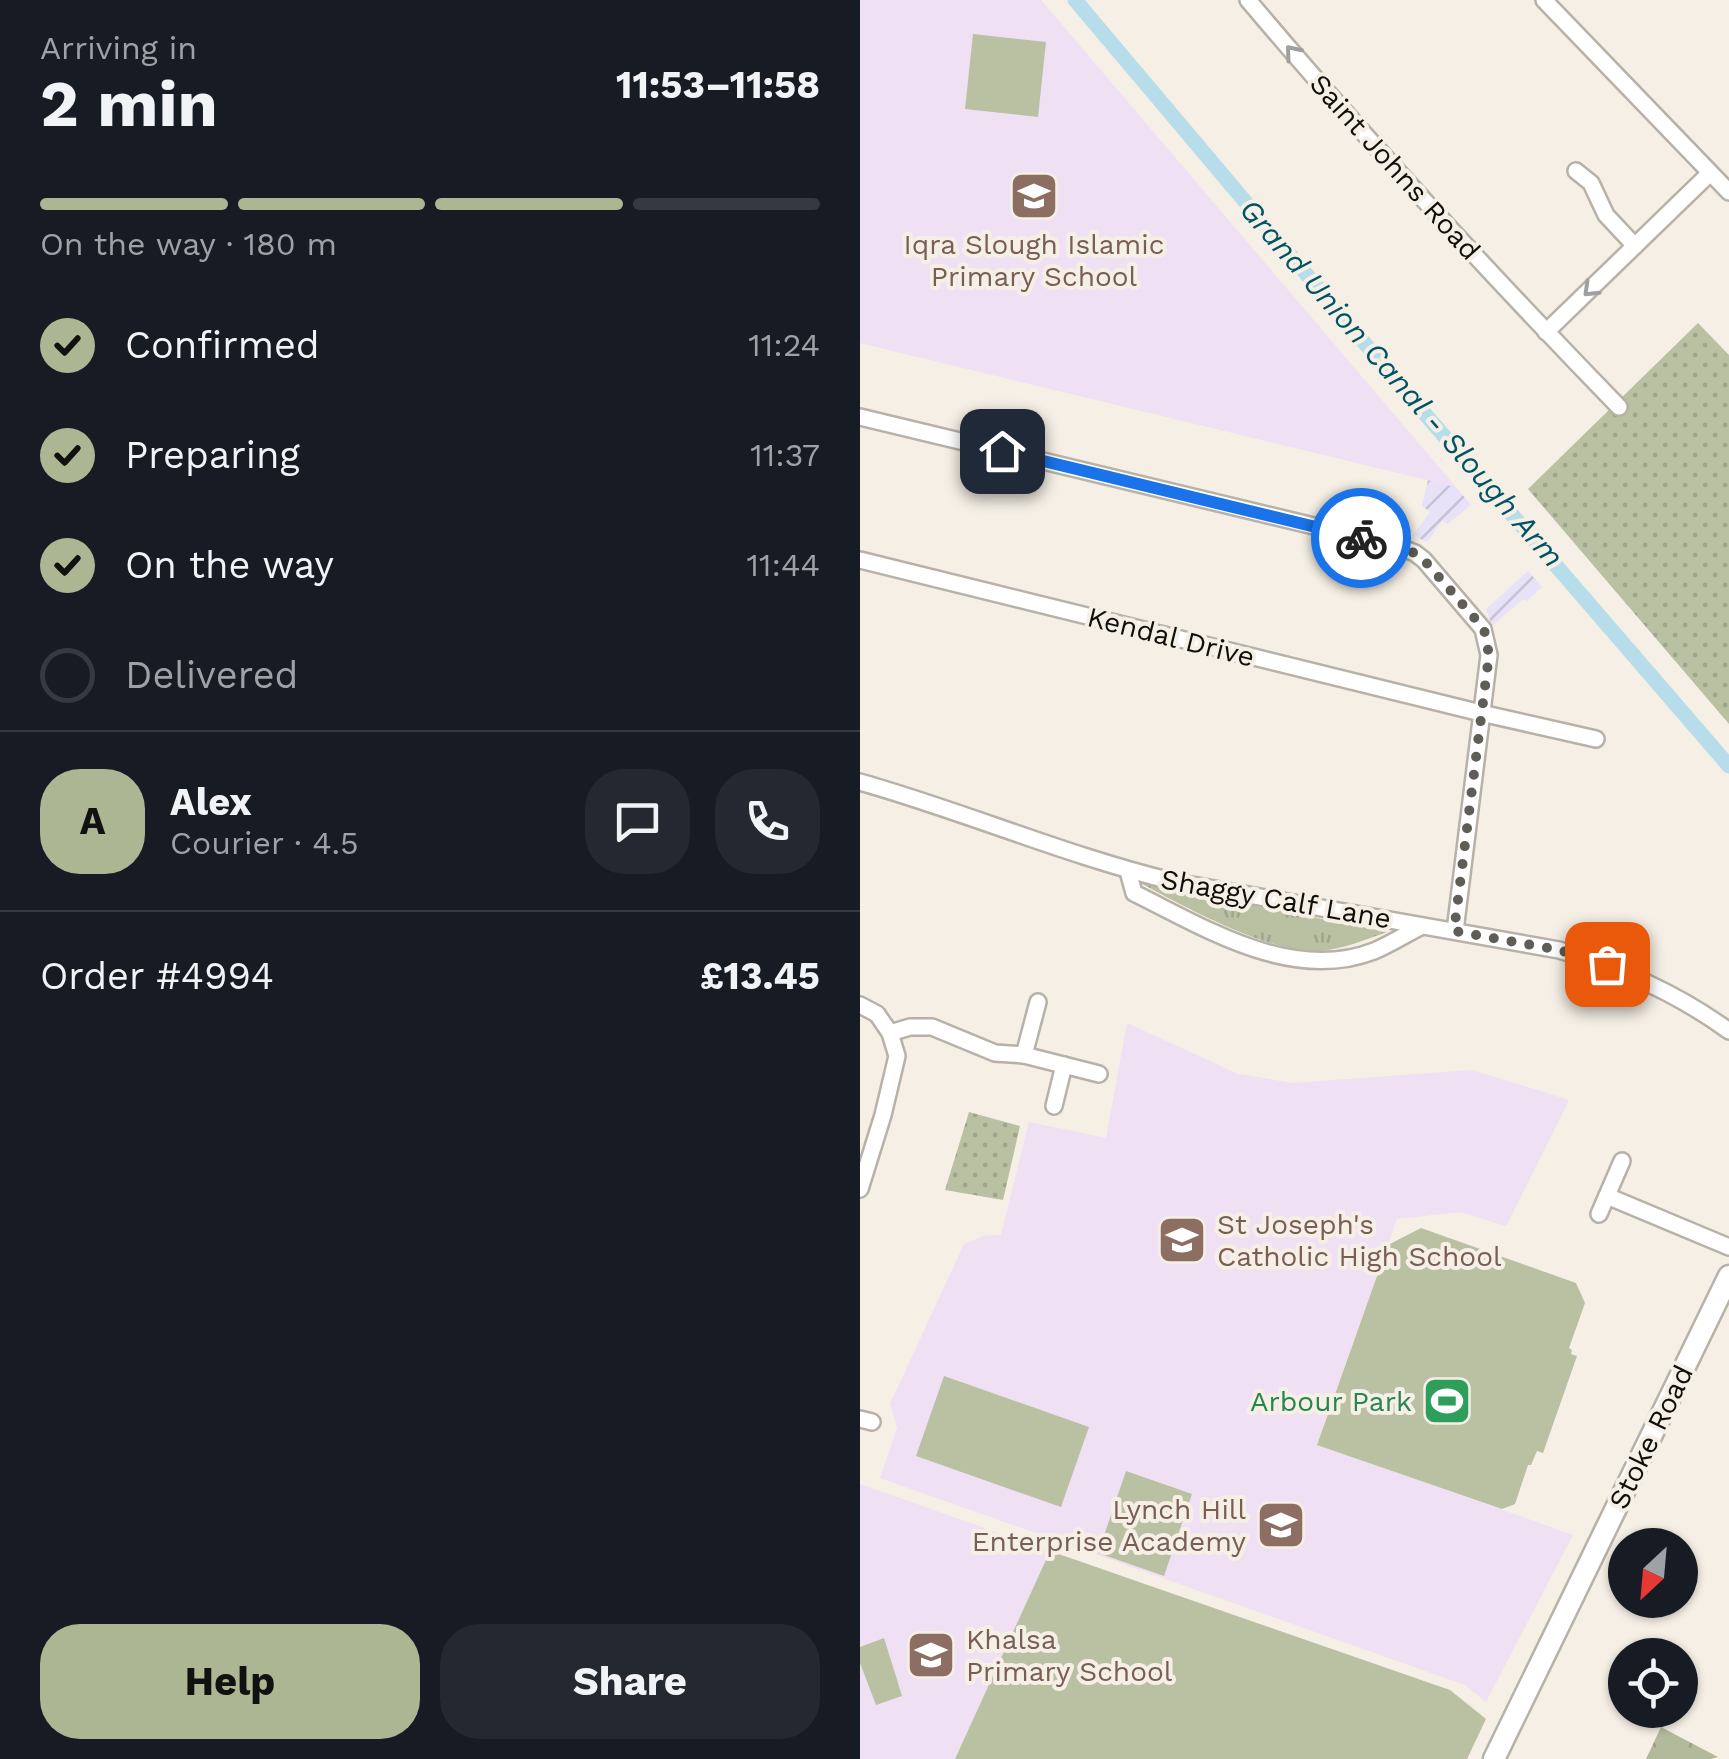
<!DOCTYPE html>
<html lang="en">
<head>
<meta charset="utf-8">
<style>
	body { margin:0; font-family:"Work Sans",sans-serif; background:#242831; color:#f1f3f6; height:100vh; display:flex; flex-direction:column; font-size:38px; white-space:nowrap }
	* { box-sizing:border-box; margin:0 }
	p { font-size:32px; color:#9ea1a6 }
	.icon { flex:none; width:55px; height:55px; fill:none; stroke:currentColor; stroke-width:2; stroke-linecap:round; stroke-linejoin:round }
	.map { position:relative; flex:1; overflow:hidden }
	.sheet { display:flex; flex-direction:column; background:#171b24; width:860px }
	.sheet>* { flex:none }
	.needle { width:65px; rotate:206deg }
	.buttons { position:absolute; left:748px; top:1528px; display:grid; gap:20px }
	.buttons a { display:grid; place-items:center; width:90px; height:90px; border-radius:50%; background:#171b24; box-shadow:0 2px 8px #0004; font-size:50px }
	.pin { position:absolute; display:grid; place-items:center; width:85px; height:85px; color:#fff; margin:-42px; border-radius:20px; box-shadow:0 5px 15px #0006 }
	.courier { position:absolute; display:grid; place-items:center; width:100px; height:100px; margin:-50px; border:8px solid #1a73e8; border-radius:50%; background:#fff; color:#222; box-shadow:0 2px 12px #0007 }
	.headline em { font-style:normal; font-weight:700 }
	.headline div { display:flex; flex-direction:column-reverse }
	.headline { display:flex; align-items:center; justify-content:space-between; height:170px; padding:0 40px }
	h1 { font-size:65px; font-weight:700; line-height:75px }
	.bar { display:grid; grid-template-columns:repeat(4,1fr); gap:15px 10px; align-content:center; height:120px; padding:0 40px }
	.bar i { height:12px; border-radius:8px; background:#363941 }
	.bar .on { background:#adb693 }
	.bar p { grid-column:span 4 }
	.line { display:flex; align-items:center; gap:25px; padding:0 40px; border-top:2px solid #363941 }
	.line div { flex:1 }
	.round { display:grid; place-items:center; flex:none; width:105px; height:105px; border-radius:40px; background:#242831 }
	ol { padding:0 40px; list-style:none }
	li { display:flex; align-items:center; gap:30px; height:110px }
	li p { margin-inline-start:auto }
	li .icon { padding:10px; border-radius:50%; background:#adb693; color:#111; stroke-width:4 }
	li:last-child { color:#9ea1a6 }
	li i { width:55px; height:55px; border:5px solid #363941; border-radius:50% }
	.cta { display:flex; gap:20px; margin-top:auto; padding:20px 40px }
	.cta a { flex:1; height:115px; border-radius:40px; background:#adb693; color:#111; font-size:40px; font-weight:700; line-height:115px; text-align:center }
	.cta a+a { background:#242831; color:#f1f3f6 }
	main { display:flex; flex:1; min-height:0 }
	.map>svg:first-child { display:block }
	.industrial { fill:url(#industrial-furrows) }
	.education { fill:#efe0f3 }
	.grass { fill:url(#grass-tufts) }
	.forest { fill:url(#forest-crowns) }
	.park { fill:url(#park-dots) }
	.garden { fill:#b9c1a2 }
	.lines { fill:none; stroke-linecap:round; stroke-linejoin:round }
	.canal { stroke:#b6dde9; stroke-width:15 }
	.minor-casing { stroke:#b7b1a8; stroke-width:20 }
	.secondary-casing { stroke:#b7b1a8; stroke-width:25 }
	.minor { stroke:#fff; stroke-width:15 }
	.secondary { stroke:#fff; stroke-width:20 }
	.oneway { stroke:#9f9f9d }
	.done { stroke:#605d57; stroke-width:10; stroke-dasharray:0 18 }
	.route { stroke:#1a73e8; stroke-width:12 }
	.labels { text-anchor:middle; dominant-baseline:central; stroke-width:8; stroke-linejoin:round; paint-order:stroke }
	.street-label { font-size:28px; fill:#100e0b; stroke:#f5efe5 }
	.education-label { font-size:28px; fill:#785e54; stroke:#f5efe5; text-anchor:start }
	.leisure-label { font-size:28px; fill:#27864d; stroke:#f5efe5; text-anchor:end }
	.water-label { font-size:30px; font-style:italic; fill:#005364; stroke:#f5efe5 }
</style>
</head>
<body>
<main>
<section class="sheet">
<div class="headline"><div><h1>2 min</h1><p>Arriving in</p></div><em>11:53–11:58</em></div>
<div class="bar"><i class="on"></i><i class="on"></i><i class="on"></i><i></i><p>On the way · 180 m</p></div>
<ol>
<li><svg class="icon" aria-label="check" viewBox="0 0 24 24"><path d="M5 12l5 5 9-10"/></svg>Confirmed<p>11:24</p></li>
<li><svg class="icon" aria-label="check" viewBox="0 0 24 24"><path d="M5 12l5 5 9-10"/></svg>Preparing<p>11:37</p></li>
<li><svg class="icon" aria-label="check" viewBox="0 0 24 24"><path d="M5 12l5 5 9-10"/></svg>On the way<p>11:44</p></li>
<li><i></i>Delivered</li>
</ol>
<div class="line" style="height:180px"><b class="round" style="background:#adb693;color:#111">A</b><div><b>Alex</b><p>Courier · 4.5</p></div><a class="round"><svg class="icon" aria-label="chat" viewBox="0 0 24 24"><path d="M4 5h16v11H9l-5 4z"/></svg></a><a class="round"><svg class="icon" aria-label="phone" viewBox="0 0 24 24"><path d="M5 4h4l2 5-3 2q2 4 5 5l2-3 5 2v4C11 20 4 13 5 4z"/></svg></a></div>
<div class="line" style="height:130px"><div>Order #4994</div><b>£13.45</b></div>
<div class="cta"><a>Help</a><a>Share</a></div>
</section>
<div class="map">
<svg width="869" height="1759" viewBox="0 0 869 1759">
	<defs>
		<pattern id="industrial-furrows" width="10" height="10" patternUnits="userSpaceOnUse" patternTransform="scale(2.5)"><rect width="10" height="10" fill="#e8e2f8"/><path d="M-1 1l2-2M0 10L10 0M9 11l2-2" fill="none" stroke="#c6c1d3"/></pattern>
		<pattern id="grass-tufts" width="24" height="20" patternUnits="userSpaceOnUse" patternTransform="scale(2.5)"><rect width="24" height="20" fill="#b9c1a2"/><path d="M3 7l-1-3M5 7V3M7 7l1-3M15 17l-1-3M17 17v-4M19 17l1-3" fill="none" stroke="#9ea58a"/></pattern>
		<pattern id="forest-crowns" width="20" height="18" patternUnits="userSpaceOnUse" patternTransform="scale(2.5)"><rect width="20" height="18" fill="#b3ba9b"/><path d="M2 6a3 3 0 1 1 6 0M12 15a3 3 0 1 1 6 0" fill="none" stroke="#999f84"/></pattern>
		<pattern id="park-dots" width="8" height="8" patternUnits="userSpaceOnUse" patternTransform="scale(2.5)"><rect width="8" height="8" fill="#b9c1a2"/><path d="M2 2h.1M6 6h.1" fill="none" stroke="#9ea58a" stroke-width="1.8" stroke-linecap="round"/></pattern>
	</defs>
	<rect width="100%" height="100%" fill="#f5efe5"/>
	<g class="industrial">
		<path d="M568 480 596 487 611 505 588 524 582 521 567 542 553 535 570 512 562 506Z"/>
		<path d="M668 571 682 587 667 601 663 599 632 626 626 609Z"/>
	</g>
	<g class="education">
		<path d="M0 0H181L596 487 0 343Z"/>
		<path d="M267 1023 378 1074 433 1083 612 1070 709 1100 646 1226 600 1212 537 1219 457 1444 713 1535 626 1702 605 1685 20 1478 37 1428 30 1404 104 1244 123 1236 141 1235 169 1122 246 1138Z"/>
		<path d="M0 1484 190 1551 95 1759H0Z"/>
	</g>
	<path class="grass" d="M279 882 527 932C505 940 483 949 460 951 411 954 322 906 279 882Z"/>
	<path class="forest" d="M801 1727 858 1757 851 1759H786Z"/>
	<g class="park">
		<path d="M838 323 869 355V724L668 489Z"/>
		<path d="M109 1112 160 1126 143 1200 85 1190Z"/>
	</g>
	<g class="garden">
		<path d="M113 34 186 42 178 117 105 109Z"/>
		<path d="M561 1228 716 1283 725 1303 709 1348 712 1350 711 1354 717 1356 683 1453 677 1451 671 1465H668L655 1504 642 1509 457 1445 528 1245Z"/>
		<path d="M84 1376 229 1427 201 1507 56 1456Z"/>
		<path d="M266 1471 332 1494 304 1576 238 1553Z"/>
		<path d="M190 1551 590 1690 626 1719 607 1759H95Z"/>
		<path d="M24 1638 42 1696 16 1705 0 1663V1647Z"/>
	</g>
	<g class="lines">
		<path class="canal" d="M215 0 534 378 869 766"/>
		<g class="minor-casing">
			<g id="minor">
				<path d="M388 0C506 140 631 275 759 407"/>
				<path d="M684 0 869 192"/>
				<path d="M716 171 731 183 746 215 775 246"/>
				<path d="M686 332 850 173"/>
				<path d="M0 417 537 546 555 553 564 560 623 629 629 655 595 931"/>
				<path d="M0 560 621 713 736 739"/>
				<path d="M0 782C106 812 207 856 315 882L699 950C760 968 817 993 869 1031"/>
				<path d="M268 871 274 893C345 928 432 983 514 951 531 944 546 934 562 926"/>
				<path d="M0 1005 17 1014 30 1033 37 1056 23 1115 0 1189"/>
				<path d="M30 1033 50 1027H72L135 1053 164 1055 239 1074"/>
				<path d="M164 1055 178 1002"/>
				<path d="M194 1106 204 1065"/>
				<path d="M747 1196 869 1247"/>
				<path d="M739 1214 762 1161"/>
				<path d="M0 1419 12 1422"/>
			</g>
		</g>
		<g class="secondary-casing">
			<path id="secondary" d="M634 1759 869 1276"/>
		</g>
		<use href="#minor" class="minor"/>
		<use href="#secondary" class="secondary"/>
	</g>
	<defs><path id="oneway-chevron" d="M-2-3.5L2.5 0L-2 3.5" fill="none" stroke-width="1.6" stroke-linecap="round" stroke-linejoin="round" transform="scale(2.5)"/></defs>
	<g class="oneway">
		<use href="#oneway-chevron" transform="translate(432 52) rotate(-130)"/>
		<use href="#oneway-chevron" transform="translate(730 290) rotate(136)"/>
	</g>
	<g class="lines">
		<path class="done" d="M501 538 555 553 564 560 624 629 629 655 594 931 699 950 747 964"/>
		<path class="route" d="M142 451 501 538"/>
	</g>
	<defs>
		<g id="school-square" transform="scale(2.5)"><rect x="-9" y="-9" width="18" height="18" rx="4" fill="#8d6e63" stroke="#f5efe5"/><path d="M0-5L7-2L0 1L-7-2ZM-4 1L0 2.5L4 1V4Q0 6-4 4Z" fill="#fff"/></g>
		<g id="stadium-square" transform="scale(2.5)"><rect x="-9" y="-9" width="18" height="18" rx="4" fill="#2e9e5b" stroke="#f5efe5"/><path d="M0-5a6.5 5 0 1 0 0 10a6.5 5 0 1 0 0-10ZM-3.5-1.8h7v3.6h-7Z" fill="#fff"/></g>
	</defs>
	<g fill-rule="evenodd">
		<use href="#school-square" x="174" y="196"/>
		<use href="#school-square" x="322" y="1240"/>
		<use href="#stadium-square" x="587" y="1401"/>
		<use href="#school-square" x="421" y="1525"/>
		<use href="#school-square" x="71" y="1655"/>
	</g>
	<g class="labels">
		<g class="street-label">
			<text transform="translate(535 167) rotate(48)">Saint Johns Road</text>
			<text transform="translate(311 637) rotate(14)">Kendal Drive</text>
			<text transform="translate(416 899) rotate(10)">Shaggy Calf Lane</text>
			<text transform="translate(791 1437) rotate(-64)">Stoke Road</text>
		</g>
		<g class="education-label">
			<text x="174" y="244" text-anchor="middle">Iqra Slough Islamic<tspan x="174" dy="32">Primary School</tspan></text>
			<text x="357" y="1224">St Joseph's<tspan x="357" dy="32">Catholic High School</tspan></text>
			<text x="386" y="1509" text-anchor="end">Lynch Hill<tspan x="386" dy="32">Enterprise Academy</tspan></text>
			<text x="106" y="1639">Khalsa<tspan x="106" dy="32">Primary School</tspan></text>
		</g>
		<g class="leisure-label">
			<text x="552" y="1401">Arbour Park</text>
		</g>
		<g class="water-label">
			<text transform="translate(542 383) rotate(49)">Grand Union Canal - Slough Arm</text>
		</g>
	</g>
</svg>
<div class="buttons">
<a><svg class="needle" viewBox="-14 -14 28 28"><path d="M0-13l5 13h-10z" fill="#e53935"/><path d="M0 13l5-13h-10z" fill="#9ea1a6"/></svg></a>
<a><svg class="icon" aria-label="locate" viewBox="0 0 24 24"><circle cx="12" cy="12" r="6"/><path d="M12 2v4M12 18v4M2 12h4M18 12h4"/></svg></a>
</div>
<div class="pin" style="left:747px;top:964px;background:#ea580c"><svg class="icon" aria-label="bag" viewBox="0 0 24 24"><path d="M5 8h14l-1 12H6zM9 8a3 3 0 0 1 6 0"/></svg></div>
<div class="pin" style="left:142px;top:451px;background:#1f2937"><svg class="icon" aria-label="home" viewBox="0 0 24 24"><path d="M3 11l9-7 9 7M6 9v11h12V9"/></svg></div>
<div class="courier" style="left:501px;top:538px"><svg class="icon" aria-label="bike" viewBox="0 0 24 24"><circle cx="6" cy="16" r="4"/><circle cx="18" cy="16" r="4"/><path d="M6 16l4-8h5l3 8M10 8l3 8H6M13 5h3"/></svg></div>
</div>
</main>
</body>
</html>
